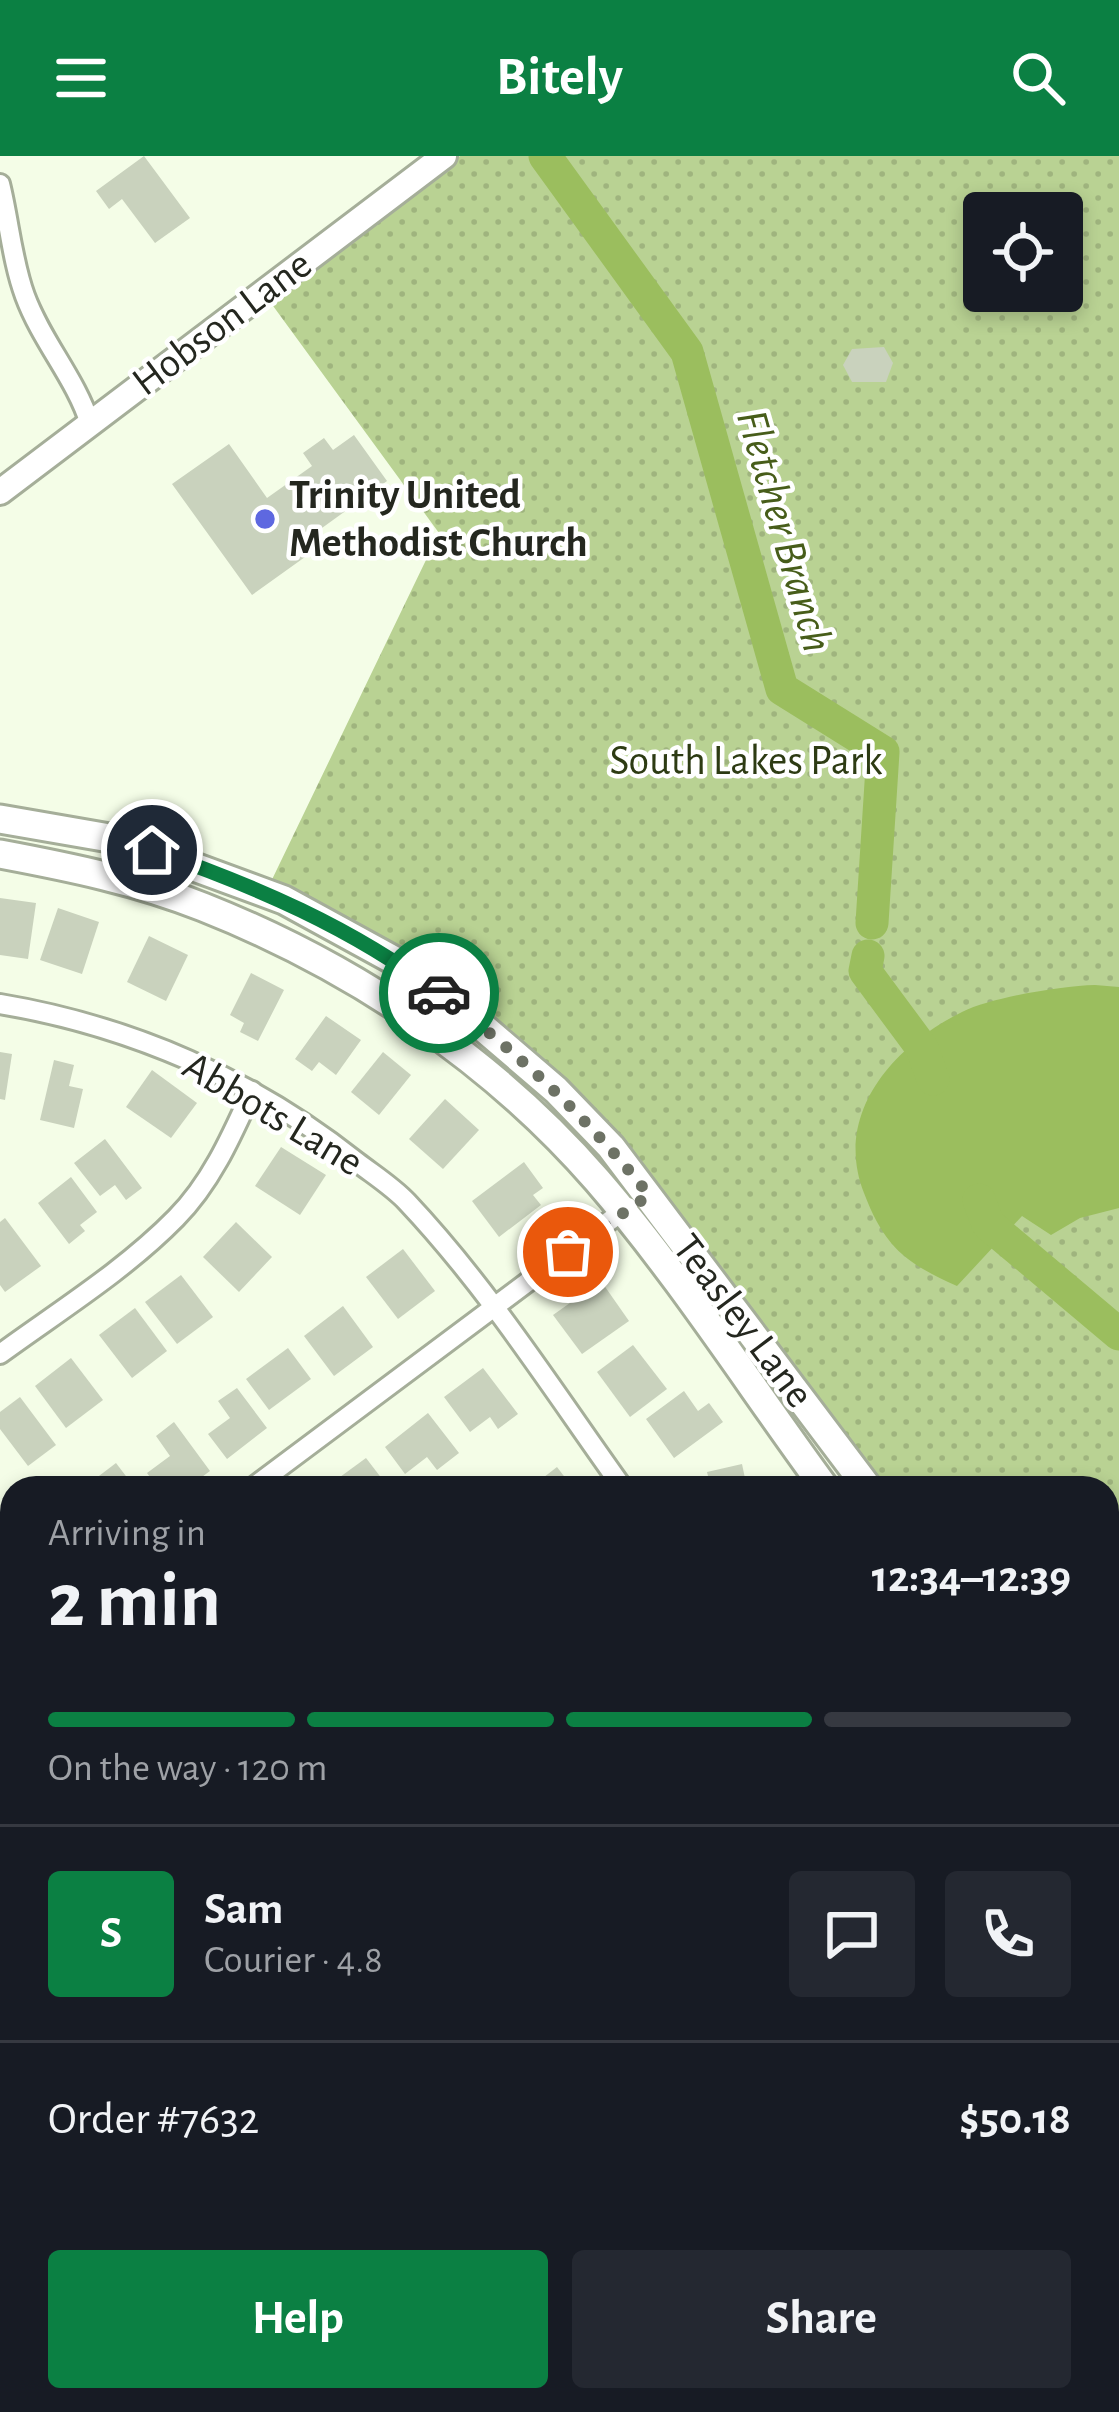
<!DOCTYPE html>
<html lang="en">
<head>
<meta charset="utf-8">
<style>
	body { margin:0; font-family:"Alegreya Sans",sans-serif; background:#242831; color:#f1f3f6; height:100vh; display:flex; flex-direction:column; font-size:45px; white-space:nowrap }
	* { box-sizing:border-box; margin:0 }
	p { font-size:39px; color:#9ea1a6 }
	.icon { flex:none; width:66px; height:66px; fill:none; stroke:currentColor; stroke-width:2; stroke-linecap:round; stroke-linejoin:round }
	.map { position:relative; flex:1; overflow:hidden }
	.sheet { position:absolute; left:0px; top:1320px; width:1119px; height:936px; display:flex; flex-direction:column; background:#171b24; border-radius:36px 36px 0 0; box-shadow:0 6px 18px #0003 }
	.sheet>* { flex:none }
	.tools { position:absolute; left:963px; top:36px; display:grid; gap:24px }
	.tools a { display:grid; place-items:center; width:120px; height:120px; border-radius:12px; background:#171b24; box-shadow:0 6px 18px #0003; font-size:60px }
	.pin { position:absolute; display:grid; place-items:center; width:102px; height:102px; color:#fff; margin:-51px; border:6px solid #fff; border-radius:50%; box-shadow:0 3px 12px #0007 }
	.courier { position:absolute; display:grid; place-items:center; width:120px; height:120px; margin:-60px; border:9px solid #0b8043; border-radius:50%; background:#fff; color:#222; box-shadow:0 3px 15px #0007 }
	.head em { font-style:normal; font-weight:600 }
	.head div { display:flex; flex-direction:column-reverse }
	.head { display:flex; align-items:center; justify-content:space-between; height:204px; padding:0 48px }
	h1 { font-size:78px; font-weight:600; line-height:90px }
	.bar { display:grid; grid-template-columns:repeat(4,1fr); gap:18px 12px; align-content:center; height:144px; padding:0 48px }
	.bar i { height:15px; border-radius:9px; background:#363941 }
	.bar .current { background:#0b8043 }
	.bar p { grid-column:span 4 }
	.line { display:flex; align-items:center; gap:30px; padding:0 48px; border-top:3px solid #363941 }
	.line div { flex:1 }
	.round { display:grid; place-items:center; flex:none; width:126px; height:126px; border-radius:12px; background:#242831 }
	.cta { display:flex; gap:24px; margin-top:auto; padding:24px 48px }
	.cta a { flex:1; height:138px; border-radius:12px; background:#0b8043; color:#fff; font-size:48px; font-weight:600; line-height:138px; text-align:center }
	.cta a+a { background:#242831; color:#f1f3f6 }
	header { display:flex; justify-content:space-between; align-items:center; height:156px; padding:0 48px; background:#0b8043; color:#fff; font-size:54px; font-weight:600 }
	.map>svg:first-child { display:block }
	.park { fill:url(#park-dots); fill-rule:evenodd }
	.water { fill:#9bbe5e }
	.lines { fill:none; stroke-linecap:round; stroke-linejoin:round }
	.river { stroke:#9bbe5e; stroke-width:33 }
	.building { fill:#c9d2bd }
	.minor-casing { stroke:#a5ae99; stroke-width:24 }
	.tertiary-casing { stroke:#a5ae99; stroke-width:30 }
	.secondary-casing { stroke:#a5ae99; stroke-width:33 }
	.minor { stroke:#fff; stroke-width:18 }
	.tertiary { stroke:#fff; stroke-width:24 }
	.secondary { stroke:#fff; stroke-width:27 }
	.done { stroke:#6d7265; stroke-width:12; stroke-dasharray:0 21.6 }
	.route { stroke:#0b8043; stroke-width:15 }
	.poi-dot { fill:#5e68e0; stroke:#fff; stroke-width:4.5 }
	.labels { text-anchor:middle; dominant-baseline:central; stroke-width:9; stroke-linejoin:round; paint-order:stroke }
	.street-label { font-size:42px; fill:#24271f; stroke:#fff }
	.poi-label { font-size:42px; font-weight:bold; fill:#24271f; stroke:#fff; text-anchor:start }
	.park-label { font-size:42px; fill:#2d3b13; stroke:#fff }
	.water-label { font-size:45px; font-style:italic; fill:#475d1a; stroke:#fff }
</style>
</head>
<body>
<header><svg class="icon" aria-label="menu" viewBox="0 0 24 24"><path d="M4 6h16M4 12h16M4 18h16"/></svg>Bitely<svg class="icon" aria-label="search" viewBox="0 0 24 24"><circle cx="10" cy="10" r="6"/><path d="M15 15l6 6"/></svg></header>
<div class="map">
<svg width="1119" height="2256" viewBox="0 0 1119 2256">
	<defs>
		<pattern id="park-dots" width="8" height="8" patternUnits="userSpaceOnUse" patternTransform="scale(3)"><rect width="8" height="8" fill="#b9d293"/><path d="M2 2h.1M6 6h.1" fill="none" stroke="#9fb47e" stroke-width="1.8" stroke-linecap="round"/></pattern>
	</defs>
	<rect width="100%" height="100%" fill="#f4fde7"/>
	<path class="park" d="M460 0H1119V1662L1107 1646V1332H870L649 1039 525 907 399 807 266 736 439 377 268 143ZM984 57H1062V135H984Z"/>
	<path class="water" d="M1095 829 1119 831V1052L1080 1062 1051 1079 1022 1060 957 1130C906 1107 885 1092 864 1037 833 958 893 890 962 856 993 841 1061 830 1095 829Z"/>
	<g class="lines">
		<g class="river">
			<path d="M545 0 687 196 782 533 883 596 872 767"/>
			<path d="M868 800 865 815 922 892 933 923"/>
			<path d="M979 1044 988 1068 1119 1178"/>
		</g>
	</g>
	<g class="building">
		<path d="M144 0 190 62 155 87 122 43 109 53 96 35Z"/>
		<path d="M884 191 893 207 886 226H852L843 209 852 193Z"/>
		<path d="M354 279 387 325 304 385 312 396 252 439 172 328 229 288 267 342 312 310 303 297 324 282 333 294Z"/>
		<path d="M0 742 36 747 28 803 0 799Z"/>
		<path d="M58 752 99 766 82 818 40 804Z"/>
		<path d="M149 780 188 799 166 845 127 826Z"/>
		<path d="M251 817 284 834 258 885 240 876 244 867 230 859Z"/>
		<path d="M326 860 361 884 336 919 319 906 312 915 295 903Z"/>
		<path d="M0 896 12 898 5 944 0 943Z"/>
		<path d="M383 896 411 919 379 959 351 936Z"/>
		<path d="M54 904 74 909 69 930 83 933 74 972 40 964Z"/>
		<path d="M152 914 197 947 171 982 126 951Z"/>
		<path d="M445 943 479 974 443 1013 409 983Z"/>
		<path d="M105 983 142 1032 126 1044 115 1029 100 1040 74 1007Z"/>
		<path d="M281 991 326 1019 300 1059 255 1030Z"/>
		<path d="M524 1006 543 1032 533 1039 541 1049 499 1081 472 1045Z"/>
		<path d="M71 1021 97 1056 80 1069 85 1075 69 1088 38 1047Z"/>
		<path d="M5 1062 41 1110 5 1136 0 1129V1066Z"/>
		<path d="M236 1066 272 1101 239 1136 203 1101Z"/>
		<path d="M403 1093 435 1135 398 1163 366 1121Z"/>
		<path d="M181 1119 213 1161 177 1188 145 1146Z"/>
		<path d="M601 1125 629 1165 582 1198 553 1159Z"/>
		<path d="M343 1150 373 1191 334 1220 304 1180Z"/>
		<path d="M135 1152 167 1195 132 1222 99 1179Z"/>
		<path d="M633 1189 667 1233 630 1261 597 1216Z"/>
		<path d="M288 1192 311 1223 269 1254 246 1223Z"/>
		<path d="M71 1202 103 1244 66 1272 35 1230Z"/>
		<path d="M483 1212 518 1258 498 1273 490 1261 470 1276 444 1241Z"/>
		<path d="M237 1232 267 1272 227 1303 208 1278 230 1262 218 1245Z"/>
		<path d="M684 1235 698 1255 709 1247 723 1266 674 1302 646 1263Z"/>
		<path d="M20 1241 56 1289 28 1310 0 1273V1256Z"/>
		<path d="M428 1257 459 1297 437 1314 427 1301 405 1318 385 1291Z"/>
		<path d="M174 1266 210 1315 187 1332H158L147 1317 170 1300 156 1280Z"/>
		<path d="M366 1302 389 1332H325Z"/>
		<path d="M116 1307 135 1332H102L95 1323Z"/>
		<path d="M742 1308 747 1332H711L707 1316Z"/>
		<path d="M557 1311 573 1332H530Z"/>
		<path d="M0 1393 12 1409V1457L0 1466Z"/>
		<path d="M12 1588V1626L0 1609V1596Z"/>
		<path d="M1107 1789 1119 1806V1840L1107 1849Z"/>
		<path d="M0 1895 12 1911V1931L5 1937 12 1947V1955L0 1964Z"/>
		<path d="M12 2029V2105L2 2112 0 2062 6 2058 0 2050V2038Z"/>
		<path d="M14 2244H44L43 2256H13Z"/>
		<path d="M201 2244H266L249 2256H210Z"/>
		<path d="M342 2244H395L404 2256H351Z"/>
		<path d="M521 2244H533L542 2256H495L506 2248 510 2253Z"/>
		<path d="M741 2244H796L800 2247 793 2256H742L735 2251Z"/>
		<path d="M823 2244H865L876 2252 874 2256H815Z"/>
		<path d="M1007 2244H1037L1044 2249 1038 2256H1007L1013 2249Z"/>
	</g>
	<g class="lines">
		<g class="minor-casing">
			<g id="minor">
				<path d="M0 28C9 64 12 105 25 140 42 186 76 223 90 268"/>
				<path d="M0 848C131 870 253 923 357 1006 374 1019 393 1031 407 1046 489 1133 554 1236 623 1332"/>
				<path d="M0 1198C59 1155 125 1114 176 1062 211 1027 232 979 252 935"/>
				<path d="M252 1332 628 1051"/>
				<path d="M0 1521 12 1512"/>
				<path d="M0 1839 12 1830"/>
				<path d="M1107 1943 1119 1960"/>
				<path d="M1107 2068 1119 2059"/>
				<path d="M0 2169 12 2161"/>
				<path d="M138 2244 147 2256"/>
				<path d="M655 2244 664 2256"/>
				<path d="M914 2256 924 2244"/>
			</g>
		</g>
		<g class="tertiary-casing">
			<path id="tertiary" d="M0 336 444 0"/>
		</g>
		<g class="secondary-casing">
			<g id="secondary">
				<path d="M0 663 121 684 284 744 399 807 479 868 556 934 611 991 868 1332"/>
				<path d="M0 698C69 711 138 725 203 751 352 810 492 903 597 1024 680 1120 750 1230 825 1332"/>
				<path d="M1107 1649 1119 1665"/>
				<path d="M1107 1703 1119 1719"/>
			</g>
		</g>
		<use href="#minor" class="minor"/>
		<use href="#tertiary" class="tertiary"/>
		<use href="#secondary" class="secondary"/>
	</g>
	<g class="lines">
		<path class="done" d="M439 837C517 896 588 962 649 1039L568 1096"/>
		<path class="route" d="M152 694C255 730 351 771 439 837"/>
	</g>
	<circle class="poi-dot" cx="265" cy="363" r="12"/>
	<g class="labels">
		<g class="street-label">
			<text transform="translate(222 167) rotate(-37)">Hobson Lane</text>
			<text transform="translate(273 958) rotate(31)">Abbots Lane</text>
			<text transform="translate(743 1165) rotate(53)">Teasley Lane</text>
		</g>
		<g class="poi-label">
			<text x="289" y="339">Trinity United<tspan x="289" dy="48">Methodist Church</tspan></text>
		</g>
		<g class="park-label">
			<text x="746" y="605">South Lakes Park</text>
		</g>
		<g class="water-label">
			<text transform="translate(784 375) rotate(74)">Fletcher Branch</text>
		</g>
	</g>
</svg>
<div class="tools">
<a><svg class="icon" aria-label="locate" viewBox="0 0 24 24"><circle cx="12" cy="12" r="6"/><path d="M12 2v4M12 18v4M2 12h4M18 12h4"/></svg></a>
</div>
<div class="pin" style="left:568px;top:1096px;background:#ea580c"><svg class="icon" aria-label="bag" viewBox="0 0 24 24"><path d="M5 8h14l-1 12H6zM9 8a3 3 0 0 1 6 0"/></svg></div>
<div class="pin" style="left:152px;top:694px;background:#1f2937"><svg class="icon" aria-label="home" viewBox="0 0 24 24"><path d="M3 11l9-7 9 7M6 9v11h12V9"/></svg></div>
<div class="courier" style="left:439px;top:837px"><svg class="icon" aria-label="car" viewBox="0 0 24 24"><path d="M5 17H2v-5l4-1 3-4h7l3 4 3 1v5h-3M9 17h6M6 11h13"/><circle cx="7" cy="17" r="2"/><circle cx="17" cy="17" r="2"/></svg></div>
<section class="sheet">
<div class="head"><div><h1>2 min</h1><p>Arriving in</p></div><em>12:34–12:39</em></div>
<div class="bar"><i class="current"></i><i class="current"></i><i class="current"></i><i></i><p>On the way · 120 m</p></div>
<div class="line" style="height:216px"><b class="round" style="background:#0b8043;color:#fff">S</b><div><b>Sam</b><p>Courier · 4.8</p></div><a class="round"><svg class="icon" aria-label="chat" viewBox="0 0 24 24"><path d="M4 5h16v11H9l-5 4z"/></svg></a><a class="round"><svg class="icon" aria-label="phone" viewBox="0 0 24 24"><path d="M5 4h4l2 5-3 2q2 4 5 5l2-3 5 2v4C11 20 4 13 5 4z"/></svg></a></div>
<div class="line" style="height:156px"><div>Order #7632</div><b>$50.18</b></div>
<div class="cta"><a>Help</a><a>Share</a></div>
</section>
</div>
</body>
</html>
